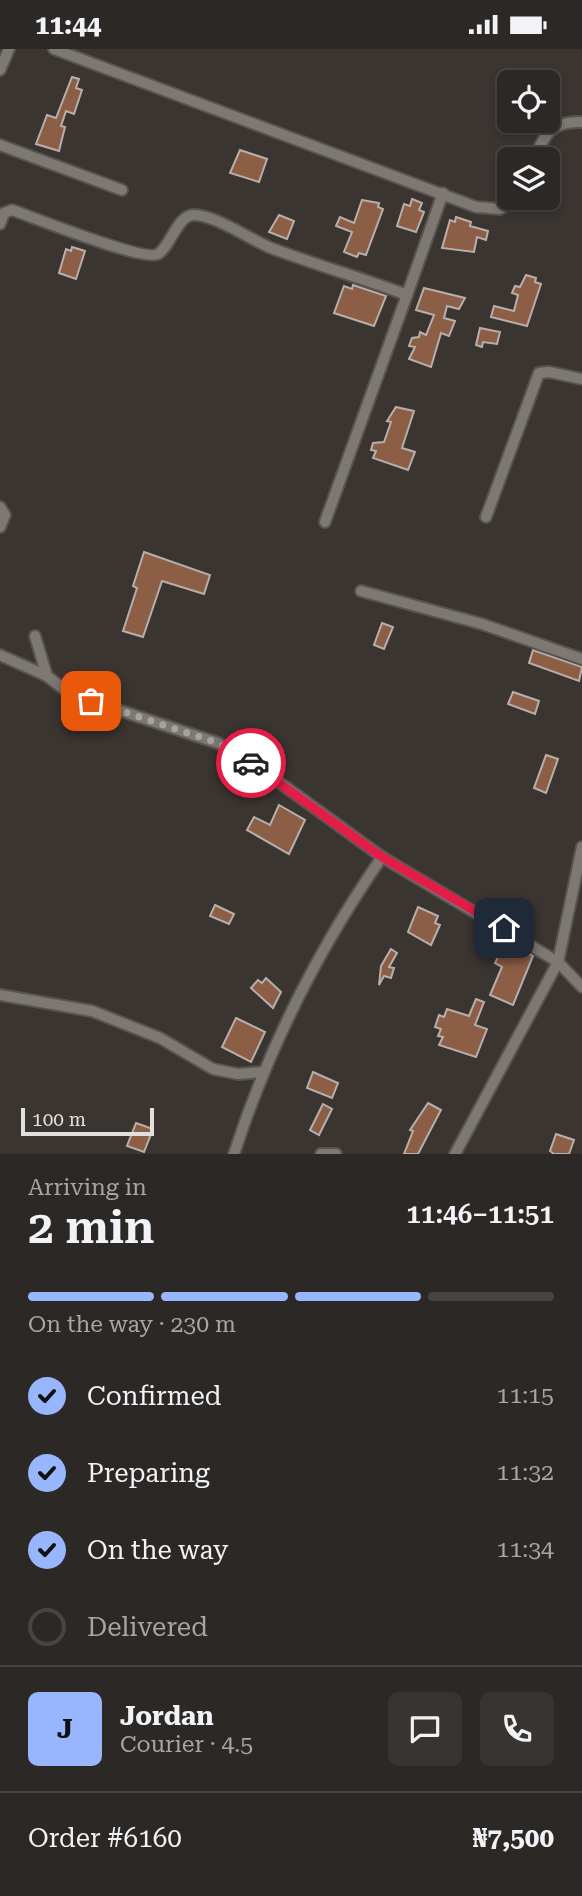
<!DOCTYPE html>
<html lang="en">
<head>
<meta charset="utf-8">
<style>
	body { margin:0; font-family:"Roboto Serif",serif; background:#383432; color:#f1f3f6; height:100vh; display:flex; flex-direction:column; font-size:26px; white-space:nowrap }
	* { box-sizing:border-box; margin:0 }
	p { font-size:23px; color:#a6a6a7 }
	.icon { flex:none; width:38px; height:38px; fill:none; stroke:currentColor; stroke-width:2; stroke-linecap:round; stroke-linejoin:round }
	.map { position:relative; height:1105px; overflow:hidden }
	.details { display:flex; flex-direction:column; background:#2c2825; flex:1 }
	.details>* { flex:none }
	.tools { position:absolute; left:497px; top:21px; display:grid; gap:14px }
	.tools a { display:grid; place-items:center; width:63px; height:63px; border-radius:10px; background:#2c2825; box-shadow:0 4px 10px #0003,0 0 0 2px #484442; font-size:35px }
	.scale { position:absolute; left:21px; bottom:18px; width:133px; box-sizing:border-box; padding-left:7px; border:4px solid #e2dfdc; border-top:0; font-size:19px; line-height:24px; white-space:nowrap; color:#e2dfdc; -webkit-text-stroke:5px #3a3531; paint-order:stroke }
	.pin { position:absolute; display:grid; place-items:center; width:60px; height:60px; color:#fff; margin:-30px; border-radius:14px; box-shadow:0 4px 10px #0006 }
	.courier { position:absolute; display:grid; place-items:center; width:70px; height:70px; margin:-35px; border:5px solid #e11d48; border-radius:50%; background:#fff; color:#222; box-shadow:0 2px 9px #0007 }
	.headline em { font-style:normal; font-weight:600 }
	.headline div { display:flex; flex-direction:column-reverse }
	.headline { display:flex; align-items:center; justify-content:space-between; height:119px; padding:0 28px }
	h1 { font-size:46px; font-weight:600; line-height:52px }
	.bar { display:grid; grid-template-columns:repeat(4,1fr); gap:10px 7px; align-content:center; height:84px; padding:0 28px }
	.bar i { height:9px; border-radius:5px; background:#484442 }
	.bar .current { background:#98b6fd }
	.bar p { grid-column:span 4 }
	.line { display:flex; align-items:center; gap:18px; padding:0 28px; border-top:2px solid #484442 }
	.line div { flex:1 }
	.round { display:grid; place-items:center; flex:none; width:74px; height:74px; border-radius:10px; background:#383432 }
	ol { padding:0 28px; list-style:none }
	li { display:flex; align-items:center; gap:21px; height:77px }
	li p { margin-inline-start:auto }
	li .icon { padding:7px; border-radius:50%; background:#98b6fd; color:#111; stroke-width:4 }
	li:last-child { color:#a6a6a7 }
	li i { width:38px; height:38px; border:4px solid #484442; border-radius:50% }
	.status { display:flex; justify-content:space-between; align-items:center; height:49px; padding:0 35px; background:#2c2825; direction:ltr }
	.status svg { height:19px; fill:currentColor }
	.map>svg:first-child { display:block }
	.building { fill:#8d5e46; stroke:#b7afac; stroke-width:2 }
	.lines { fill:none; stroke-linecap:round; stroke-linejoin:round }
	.minor-casing { stroke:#57534f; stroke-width:14 }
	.minor { stroke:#7d7872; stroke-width:10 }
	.done { stroke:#a7a4a0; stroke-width:7; stroke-dasharray:0 12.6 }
	.route { stroke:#e11d48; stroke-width:9 }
</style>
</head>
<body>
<div class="status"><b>11:44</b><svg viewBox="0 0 49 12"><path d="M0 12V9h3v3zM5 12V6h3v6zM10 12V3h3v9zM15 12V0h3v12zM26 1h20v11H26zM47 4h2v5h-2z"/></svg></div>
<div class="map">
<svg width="582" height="1105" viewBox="0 0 582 1105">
	<rect width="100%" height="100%" fill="#3a3531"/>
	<g class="building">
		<path d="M72 28 79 30 76 39 82 41 74 65 66 62 61 77 65 78 59 102 36 95 47 66 56 69Z"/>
		<path d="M240 101 267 110 259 133 230 124Z"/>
		<path d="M412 150 422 154 419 161 424 163 416 183 397 177 404 155 410 157Z"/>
		<path d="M362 151 379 154 378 158 383 160 366 206 359 204 357 208 344 203 352 183 336 177 340 168 354 174Z"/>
		<path d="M279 166 294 172 287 190 269 183Z"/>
		<path d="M456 168 471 173 470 177 488 182 486 191 477 188 474 203 442 199 450 171 455 173Z"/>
		<path d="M72 198 85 202 76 230 59 224 66 200 71 202Z"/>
		<path d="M526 226 536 229 535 233 541 235 527 277 491 268 494 257 514 262 518 246 512 244 515 237 520 238Z"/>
		<path d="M353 236 386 247 374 277 334 264 344 237 352 240Z"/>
		<path d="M424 239 465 249 459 260 447 257 444 269 455 272 449 287 441 284 431 318 409 310 415 298 409 297 412 289 419 288 420 283 426 286 434 266 416 261Z"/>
		<path d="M480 279 500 283 497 295 483 293 482 298 476 296Z"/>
		<path d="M396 358 414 362 402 399 415 403 408 421 373 409 376 402 371 401 373 394 384 393 391 373 387 372Z"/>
		<path d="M144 503 210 526 204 545 162 532 143 588 123 582 137 539 133 537Z"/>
		<path d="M382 574 393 578 384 600 374 596Z"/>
		<path d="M533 601 582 618 579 632 529 614Z"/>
		<path d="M513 643 539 652 535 665 508 655Z"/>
		<path d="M546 706 558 710 546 744 534 739Z"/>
		<path d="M279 756 305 771 289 805 247 781 254 768 270 776Z"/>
		<path d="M215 856 234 865 229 875 210 867Z"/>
		<path d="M418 858 438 867 435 874 440 876 431 896 408 883Z"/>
		<path d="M506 891 533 907 513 956 490 946 502 918 495 914Z"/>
		<path d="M391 900 397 904 389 918 394 919 391 929 384 927 379 936 381 917Z"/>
		<path d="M266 929 281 943 273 959 251 939 258 931 262 934Z"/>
		<path d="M476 950 484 953 475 976 487 980 476 1008 439 996 443 988 438 987 441 980 435 978 439 966 444 968 447 960 469 967Z"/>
		<path d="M236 969 265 983 251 1013 222 998Z"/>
		<path d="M313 1023 338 1034 332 1049 307 1039Z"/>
		<path d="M428 1054 441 1061 418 1105H404L413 1082 410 1081Z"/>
		<path d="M323 1055 332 1060 319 1086 310 1081Z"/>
		<path d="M136 1074 153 1080 144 1103 127 1097Z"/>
		<path d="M556 1085 574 1091 569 1105H554L550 1102Z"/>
	</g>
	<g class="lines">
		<g class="minor-casing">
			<g id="minor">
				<path d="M54 0 476 158 500 160 517 149"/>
				<path d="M0 21 9 0"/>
				<path d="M0 96 122 141"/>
				<path d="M534 110C545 85 551 72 582 73"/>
				<path d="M0 175 4 164 12 161C35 169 144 213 158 205 171 197 177 167 193 166 214 165 251 191 271 199 316 216 362 229 407 246L443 144"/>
				<path d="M0 458 5 466 0 478"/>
				<path d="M486 468 539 324 549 323 582 330"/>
				<path d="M325 473 407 246"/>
				<path d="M361 542 482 575 582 610"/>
				<path d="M35 587 47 627"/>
				<path d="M0 606 47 627 70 645 218 694 261 720 382 808 558 913 582 938"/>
				<path d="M0 946 92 962 160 989 213 1020 238 1025 262 1023"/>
				<path d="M234 1105C268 1000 319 899 382 808"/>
				<path d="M321 1105H336"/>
				<path d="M455 1105 558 913 582 798"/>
			</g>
		</g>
		<use href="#minor" class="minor"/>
	</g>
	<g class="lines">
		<path class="done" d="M91 652 218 694 251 714"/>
		<path class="route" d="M251 714 382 808 504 879"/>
	</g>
</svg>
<div class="tools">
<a><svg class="icon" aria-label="locate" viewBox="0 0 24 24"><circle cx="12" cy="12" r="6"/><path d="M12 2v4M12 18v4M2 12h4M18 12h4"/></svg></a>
<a><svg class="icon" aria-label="layers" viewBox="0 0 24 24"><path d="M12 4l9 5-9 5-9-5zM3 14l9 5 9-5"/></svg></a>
</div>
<div class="scale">100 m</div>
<div class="pin" style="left:91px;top:652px;background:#ea580c"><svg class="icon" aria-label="bag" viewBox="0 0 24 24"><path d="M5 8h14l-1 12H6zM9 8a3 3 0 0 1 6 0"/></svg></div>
<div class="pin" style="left:504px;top:879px;background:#1f2937"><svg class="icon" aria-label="home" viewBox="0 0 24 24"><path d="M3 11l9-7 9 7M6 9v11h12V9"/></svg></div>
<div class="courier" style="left:251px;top:714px"><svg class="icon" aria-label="car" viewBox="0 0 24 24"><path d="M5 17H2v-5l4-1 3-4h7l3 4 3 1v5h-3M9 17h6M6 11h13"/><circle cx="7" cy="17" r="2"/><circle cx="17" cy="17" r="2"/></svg></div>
</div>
<section class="details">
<div class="headline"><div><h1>2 min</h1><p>Arriving in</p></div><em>11:46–11:51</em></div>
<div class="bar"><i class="current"></i><i class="current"></i><i class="current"></i><i></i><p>On the way · 230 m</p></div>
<ol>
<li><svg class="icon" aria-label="check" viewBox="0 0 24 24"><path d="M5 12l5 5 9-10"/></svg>Confirmed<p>11:15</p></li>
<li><svg class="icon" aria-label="check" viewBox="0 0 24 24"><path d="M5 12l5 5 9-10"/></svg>Preparing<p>11:32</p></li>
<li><svg class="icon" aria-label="check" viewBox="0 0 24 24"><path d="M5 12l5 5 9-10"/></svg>On the way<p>11:34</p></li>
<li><i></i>Delivered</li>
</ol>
<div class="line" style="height:126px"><b class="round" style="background:#98b6fd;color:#111">J</b><div><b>Jordan</b><p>Courier · 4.5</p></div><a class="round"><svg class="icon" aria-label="chat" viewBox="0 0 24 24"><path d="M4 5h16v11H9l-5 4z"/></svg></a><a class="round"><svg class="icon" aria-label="phone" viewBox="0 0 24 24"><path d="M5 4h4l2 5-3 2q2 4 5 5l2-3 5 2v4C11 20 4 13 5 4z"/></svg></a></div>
<div class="line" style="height:91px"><div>Order #6160</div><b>₦7,500</b></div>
</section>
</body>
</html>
